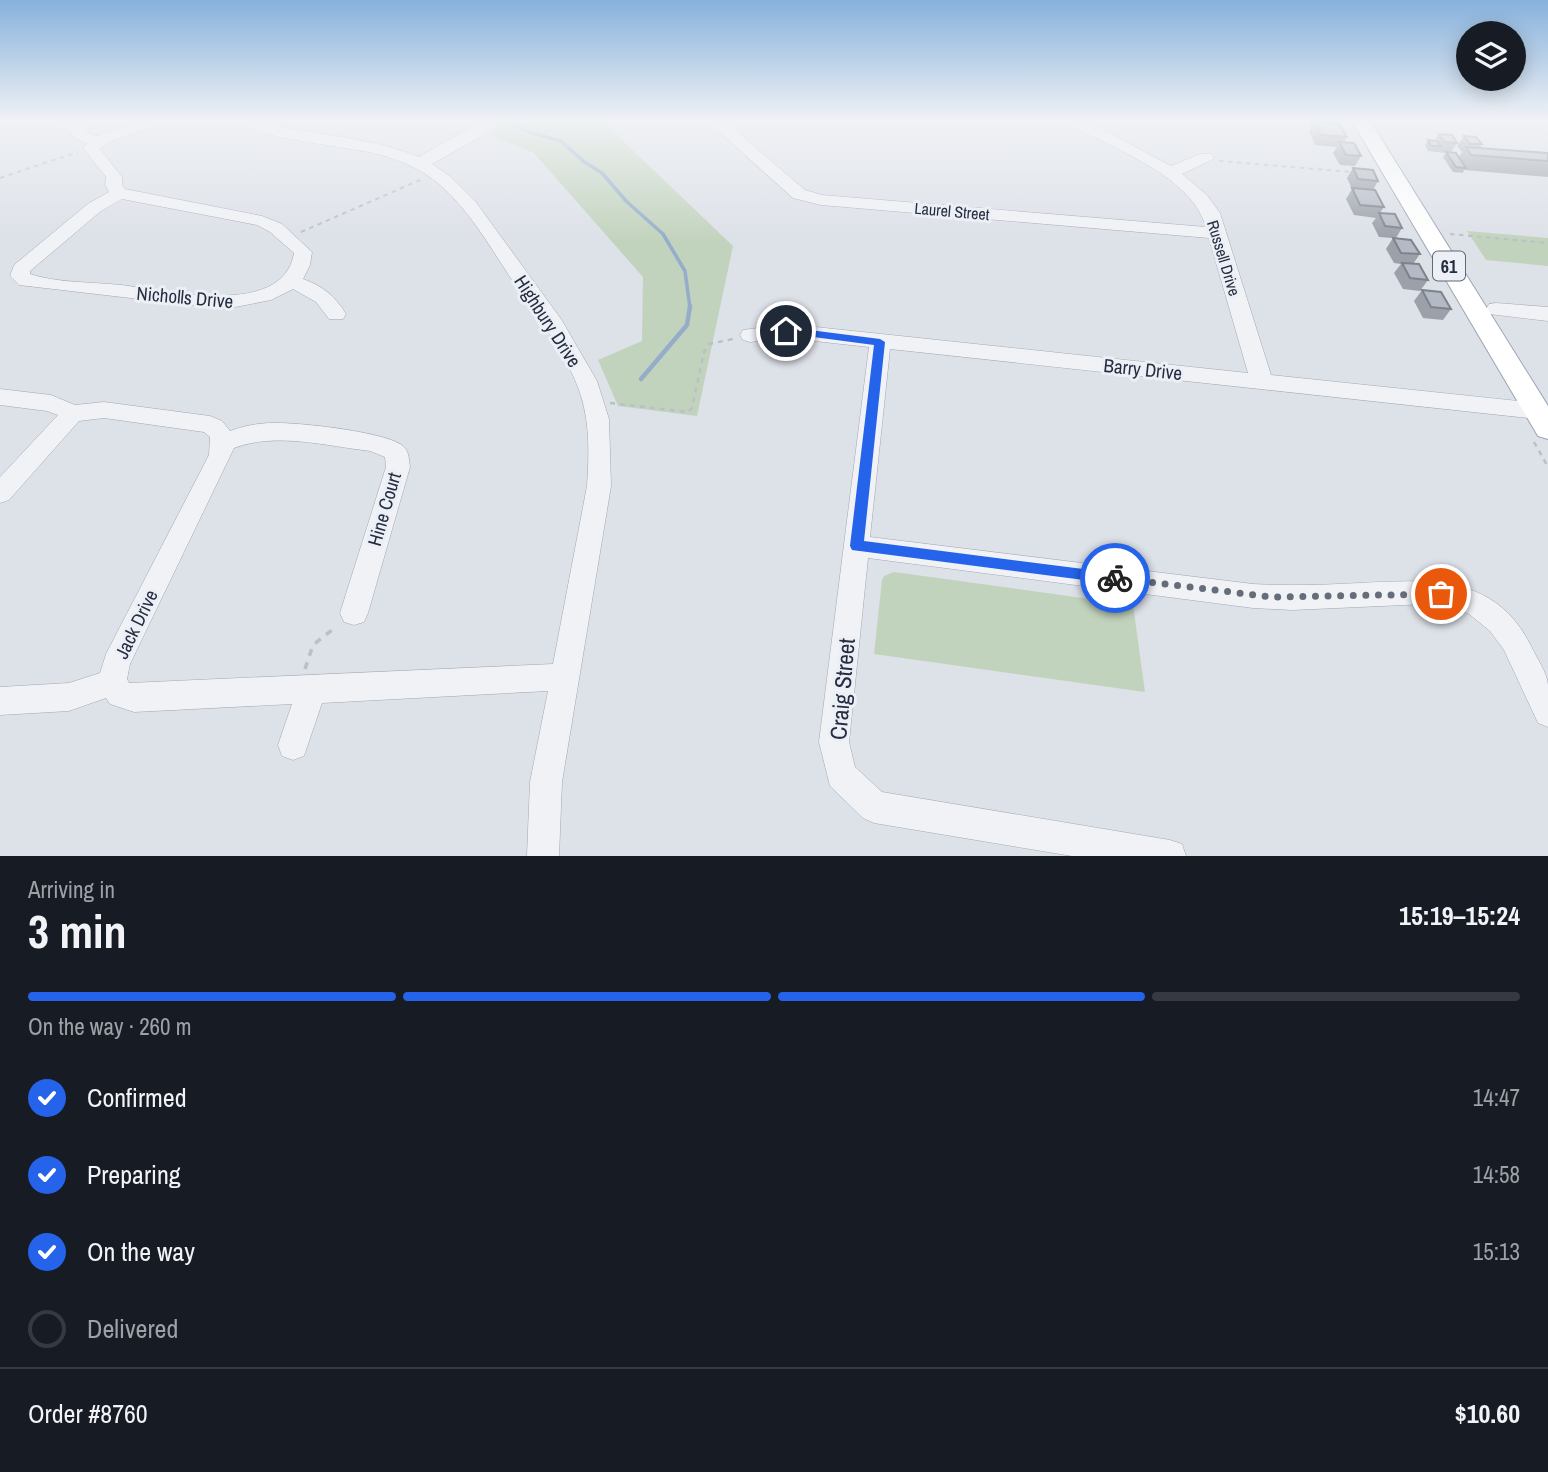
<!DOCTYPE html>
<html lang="en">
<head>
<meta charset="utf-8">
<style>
	body { margin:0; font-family:"Archivo Narrow",sans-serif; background:#20242c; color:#f1f3f6; height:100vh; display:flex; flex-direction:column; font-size:26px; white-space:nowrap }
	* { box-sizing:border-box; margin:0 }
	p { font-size:23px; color:#9ea1a6 }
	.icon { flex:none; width:38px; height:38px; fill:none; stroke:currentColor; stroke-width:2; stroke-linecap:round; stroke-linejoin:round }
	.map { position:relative; height:856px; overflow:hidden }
	.drawer { display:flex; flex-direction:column; background:#171b24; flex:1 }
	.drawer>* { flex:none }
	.fabs { position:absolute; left:1456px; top:21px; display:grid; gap:14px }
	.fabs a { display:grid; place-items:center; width:70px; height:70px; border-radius:50%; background:#171b24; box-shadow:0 4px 18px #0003; font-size:35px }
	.pin { position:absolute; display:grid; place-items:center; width:60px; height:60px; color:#fff; margin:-30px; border:4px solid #fff; border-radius:50%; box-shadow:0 2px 7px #0007 }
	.courier { position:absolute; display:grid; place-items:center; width:70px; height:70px; margin:-35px; border:5px solid #2563eb; border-radius:50%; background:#fff; color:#222; box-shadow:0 2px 9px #0007 }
	.summary em { font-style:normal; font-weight:800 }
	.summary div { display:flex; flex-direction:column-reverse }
	.summary { display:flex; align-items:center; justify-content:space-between; height:119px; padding:0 28px }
	h1 { font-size:46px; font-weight:800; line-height:52px }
	.bar { display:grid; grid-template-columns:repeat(4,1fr); gap:10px 7px; align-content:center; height:84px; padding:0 28px }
	.bar i { height:9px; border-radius:5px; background:#363941 }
	.bar .selected { background:#2563eb }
	.bar p { grid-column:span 4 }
	.line { display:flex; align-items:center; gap:18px; padding:0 28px; border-top:2px solid #363941 }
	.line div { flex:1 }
	ol { padding:0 28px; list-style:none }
	li { display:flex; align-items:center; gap:21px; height:77px }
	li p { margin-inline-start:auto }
	li .icon { padding:7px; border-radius:50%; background:#2563eb; color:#fff; stroke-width:4 }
	li:last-child { color:#9ea1a6 }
	li i { width:38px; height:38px; border:4px solid #363941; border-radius:50% }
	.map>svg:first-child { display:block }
	.green { fill:#c2d3bd }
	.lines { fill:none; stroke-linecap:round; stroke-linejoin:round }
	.stream-far1 { stroke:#95adcb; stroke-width:3.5 }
	.stream { stroke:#95adcb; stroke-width:4.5 }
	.minor-casing { stroke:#a2a8b2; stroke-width:1 }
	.major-casing { stroke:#9ba5b5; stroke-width:2 }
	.path-far2 { stroke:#bbbfc7; stroke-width:2; stroke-dasharray:4.5 4.5; stroke-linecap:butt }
	.path-far1 { stroke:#bbbfc7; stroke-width:2.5; stroke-dasharray:5 5; stroke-linecap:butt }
	.path { stroke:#bbbfc7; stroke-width:3.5; stroke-dasharray:7 7; stroke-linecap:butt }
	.minor { fill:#f0f2f6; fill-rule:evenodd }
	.major { fill:#fff; fill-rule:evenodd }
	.wall { fill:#9ba0a9 }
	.building { fill:#b4bac5; stroke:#7e828a; stroke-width:2 }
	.route { fill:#2563eb }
	.done { stroke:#656d7b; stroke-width:7; stroke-dasharray:0 12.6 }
	.labels { text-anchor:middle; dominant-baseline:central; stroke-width:6; stroke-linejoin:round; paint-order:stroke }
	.far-street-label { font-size:16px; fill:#252e40; stroke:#ecf0f6 }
	.shield { fill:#ecf0f6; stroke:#616877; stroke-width:2 }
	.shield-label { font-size:18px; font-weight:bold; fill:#252e40 }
	.street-label { font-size:19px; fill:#252e40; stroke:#ecf0f6 }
	.near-street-label { font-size:23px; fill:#252e40; stroke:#ecf0f6 }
</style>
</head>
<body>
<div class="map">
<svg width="1548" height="856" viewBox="0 0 1548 856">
	<rect width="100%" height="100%" fill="#dde1e8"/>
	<g class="green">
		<path d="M507 121H602L733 246 697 416 618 406 598 360 642 341 643 277 534 153 489 135Z"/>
		<path d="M1467 231 1548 238V266L1486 260Z"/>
		<path d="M894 572 1133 605 1145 692 874 654 882 580 884 576Z"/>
	</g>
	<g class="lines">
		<path class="stream-far1" d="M513 124 529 132 561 141 583 161 602 173 626 201 663 234 685 271 690 308"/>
		<path class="stream" d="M641 379 687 325 690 306"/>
		<g class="minor-casing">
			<g id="minor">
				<path d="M61 121H77L88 133 97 136 141 121H163L160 124 111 141 100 149 122 177V185L125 189 262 216 282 224 312 252 310 265 303 279C323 286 335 296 346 314L343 319H329L316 302 293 289 271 300 225 309 19 285 10 276 14 265 89 203 109 192 105 185 106 177 83 148 87 143 76 139ZM122 199 257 225 270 232 294 253C283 319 166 290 121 285 92 282 57 283 30 274V271L101 211Z"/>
				<path d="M239 121C260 120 277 126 298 130 339 137 380 141 419 157L482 121H499L485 134 432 164 451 177 475 201 561 319 597 381 609 419 611 486 562 782 559 856H527L530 782 548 691 322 703 304 756 293 760 282 756 278 745 292 704 134 712 110 704 106 698 69 711 0 715V687L69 683 100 673 106 654 209 455 210 437 204 432 104 418 79 421 9 500 0 503V477L58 415 47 411 0 405V389L51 395 75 405 104 402 210 416 222 421 230 431C244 426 258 423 273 423 295 422 391 432 404 447 409 452 409 460 410 467L368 613 364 622 354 625 344 622 340 613 386 467 385 457 370 451C326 446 277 432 234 448L130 664 127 679 129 683 553 664 587 486C589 456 590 425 581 396 567 352 536 315 510 277 489 245 469 210 439 184 425 172 407 163 388 157 356 146 259 141 239 121Z"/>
				<path d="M707 121H724L805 190 822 195 1206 227C1193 183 1138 160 1101 140 1090 135 1076 130 1068 121H1087L1171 166 1200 154H1212L1214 157 1212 160 1182 174 1207 195 1220 213 1271 375 1537 403 1545 405 1548 411 1545 417 1537 419 890 349 870 537 1253 584C1289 586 1324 585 1360 583 1428 580 1495 573 1531 646 1536 657 1547 672 1548 685 1548 699 1548 713 1548 727L1538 723 1504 650 1490 631 1469 614 1453 607 1427 604 1292 610 1253 608 868 558 849 742 855 767 882 792 1170 840 1182 844 1186 856H1072L874 823 863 818 830 786 819 742 869 347 787 338 750 342 743 340 740 335 743 330 787 324 1248 373 1209 238 821 205 793 198Z"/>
				<path d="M1496 303 1548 307V321L1489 314 1486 309 1489 304Z"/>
			</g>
		</g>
		<g class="major-casing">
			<path id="major" d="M1352 121H1370L1548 406V439L1538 436Z"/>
		</g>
		<g class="path-far2">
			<path d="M1219 161 1352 172"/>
			<path d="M0 178 78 152"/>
			<path d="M301 232 420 180"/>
			<path d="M1450 234 1548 243"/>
		</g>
		<g class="path-far1">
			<path d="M610 403 688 412 692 408 704 352 709 344 733 339"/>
			<path d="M1534 442 1548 467"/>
		</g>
		<path class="path" d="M305 669 313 645 337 626"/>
		<use href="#minor" class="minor"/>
		<use href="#major" class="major"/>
	</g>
	<g class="wall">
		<path d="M1308 121H1334L1333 123 1347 137 1343 143 1361 156 1355 166 1340 165 1333 153 1337 147 1315 145 1309 132 1311 128Z"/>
		<path d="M1439 134 1457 143 1451 152 1459 157 1462 152 1457 146 1464 136 1482 144 1480 148 1548 153V177L1464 170 1463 173 1453 172 1443 157 1446 153 1428 151 1425 145 1428 140 1435 141Z"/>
		<path d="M1353 168 1378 181 1373 190 1384 207 1380 213 1402 228 1396 238 1420 254 1413 264 1428 280 1420 291 1403 289 1394 273 1401 264 1394 263 1386 249 1393 238 1379 237 1372 223 1376 218 1354 215 1346 199 1352 189 1347 178Z"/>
		<path d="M1422 290 1451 309 1443 320 1423 318 1414 301Z"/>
	</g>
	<g class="building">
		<path d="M1314 122 1339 124 1347 137 1321 135Z"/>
		<path d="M1439 134 1452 135 1457 143 1445 142Z"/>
		<path d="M1464 136 1476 137 1482 144H1470Z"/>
		<path d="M1428 140 1437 141 1441 146H1431Z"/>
		<path d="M1339 142 1354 143 1361 156 1346 155Z"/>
		<path d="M1466 147 1548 153V161L1471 155Z"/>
		<path d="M1446 152 1456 153 1466 168 1456 167Z"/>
		<path d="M1353 168 1373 170 1378 181 1358 179Z"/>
		<path d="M1352 188 1375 190 1384 207 1360 205Z"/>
		<path d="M1379 213 1395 214 1402 228 1385 226Z"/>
		<path d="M1393 238 1411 240 1420 254 1401 253Z"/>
		<path d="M1402 263 1419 264 1428 280 1410 278Z"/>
		<path d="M1422 290 1441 292 1451 309 1431 307Z"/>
	</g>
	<linearGradient id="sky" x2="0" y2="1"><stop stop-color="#87b1dc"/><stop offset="0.5" stop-color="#f0f2f5"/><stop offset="1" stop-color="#f0f2f5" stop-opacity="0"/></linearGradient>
	<rect width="1548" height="241" fill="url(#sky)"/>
	<path class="route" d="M786 327 880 339 885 342 864 541 1115 573 1120 574V582L1115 584 852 550 850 546 874 345 783 333 781 331Z"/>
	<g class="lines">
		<path class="done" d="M1115 578 1272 597 1441 594"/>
	</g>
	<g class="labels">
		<g class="far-street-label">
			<text transform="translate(952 211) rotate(5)">Laurel Street</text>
			<text transform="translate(1224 258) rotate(73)">Russell Drive</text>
		</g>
		<rect class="shield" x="1433" y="251.5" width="32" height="29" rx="5"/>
		<g class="shield-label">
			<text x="1449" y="266">61</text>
		</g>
		<g class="street-label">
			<text transform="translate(185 297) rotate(5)">Nicholls Drive</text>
			<text transform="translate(548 321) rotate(57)">Highbury Drive</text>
			<text transform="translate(1143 369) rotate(6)">Barry Drive</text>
			<text transform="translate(384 509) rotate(-74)">Hine Court</text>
			<text transform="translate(136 624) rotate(-64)">Jack Drive</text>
		</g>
		<g class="near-street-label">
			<text transform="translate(842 689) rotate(-85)">Craig Street</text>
		</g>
	</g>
</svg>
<div class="fabs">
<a><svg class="icon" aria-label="layers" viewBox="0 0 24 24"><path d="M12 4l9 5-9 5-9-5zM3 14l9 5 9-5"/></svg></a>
</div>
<div class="pin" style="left:1441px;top:594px;background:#ea580c"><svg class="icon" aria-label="bag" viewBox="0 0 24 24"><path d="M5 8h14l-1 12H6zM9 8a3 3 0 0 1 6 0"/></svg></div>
<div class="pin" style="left:786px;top:331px;background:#1f2937"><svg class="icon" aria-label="home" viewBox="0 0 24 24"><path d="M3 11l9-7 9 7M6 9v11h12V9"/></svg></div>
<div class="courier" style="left:1115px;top:578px"><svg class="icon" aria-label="bike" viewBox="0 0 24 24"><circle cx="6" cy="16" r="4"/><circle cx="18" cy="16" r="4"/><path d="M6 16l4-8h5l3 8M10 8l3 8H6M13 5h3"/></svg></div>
</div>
<section class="drawer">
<div class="summary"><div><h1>3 min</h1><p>Arriving in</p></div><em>15:19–15:24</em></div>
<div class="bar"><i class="selected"></i><i class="selected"></i><i class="selected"></i><i></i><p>On the way · 260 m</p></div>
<ol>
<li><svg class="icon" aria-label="check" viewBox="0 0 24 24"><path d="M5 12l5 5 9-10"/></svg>Confirmed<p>14:47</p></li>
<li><svg class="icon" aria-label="check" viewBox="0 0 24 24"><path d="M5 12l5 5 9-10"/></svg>Preparing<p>14:58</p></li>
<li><svg class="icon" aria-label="check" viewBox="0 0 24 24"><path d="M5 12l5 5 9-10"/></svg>On the way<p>15:13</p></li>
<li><i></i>Delivered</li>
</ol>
<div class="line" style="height:91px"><div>Order #8760</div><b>$10.60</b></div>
</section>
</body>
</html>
